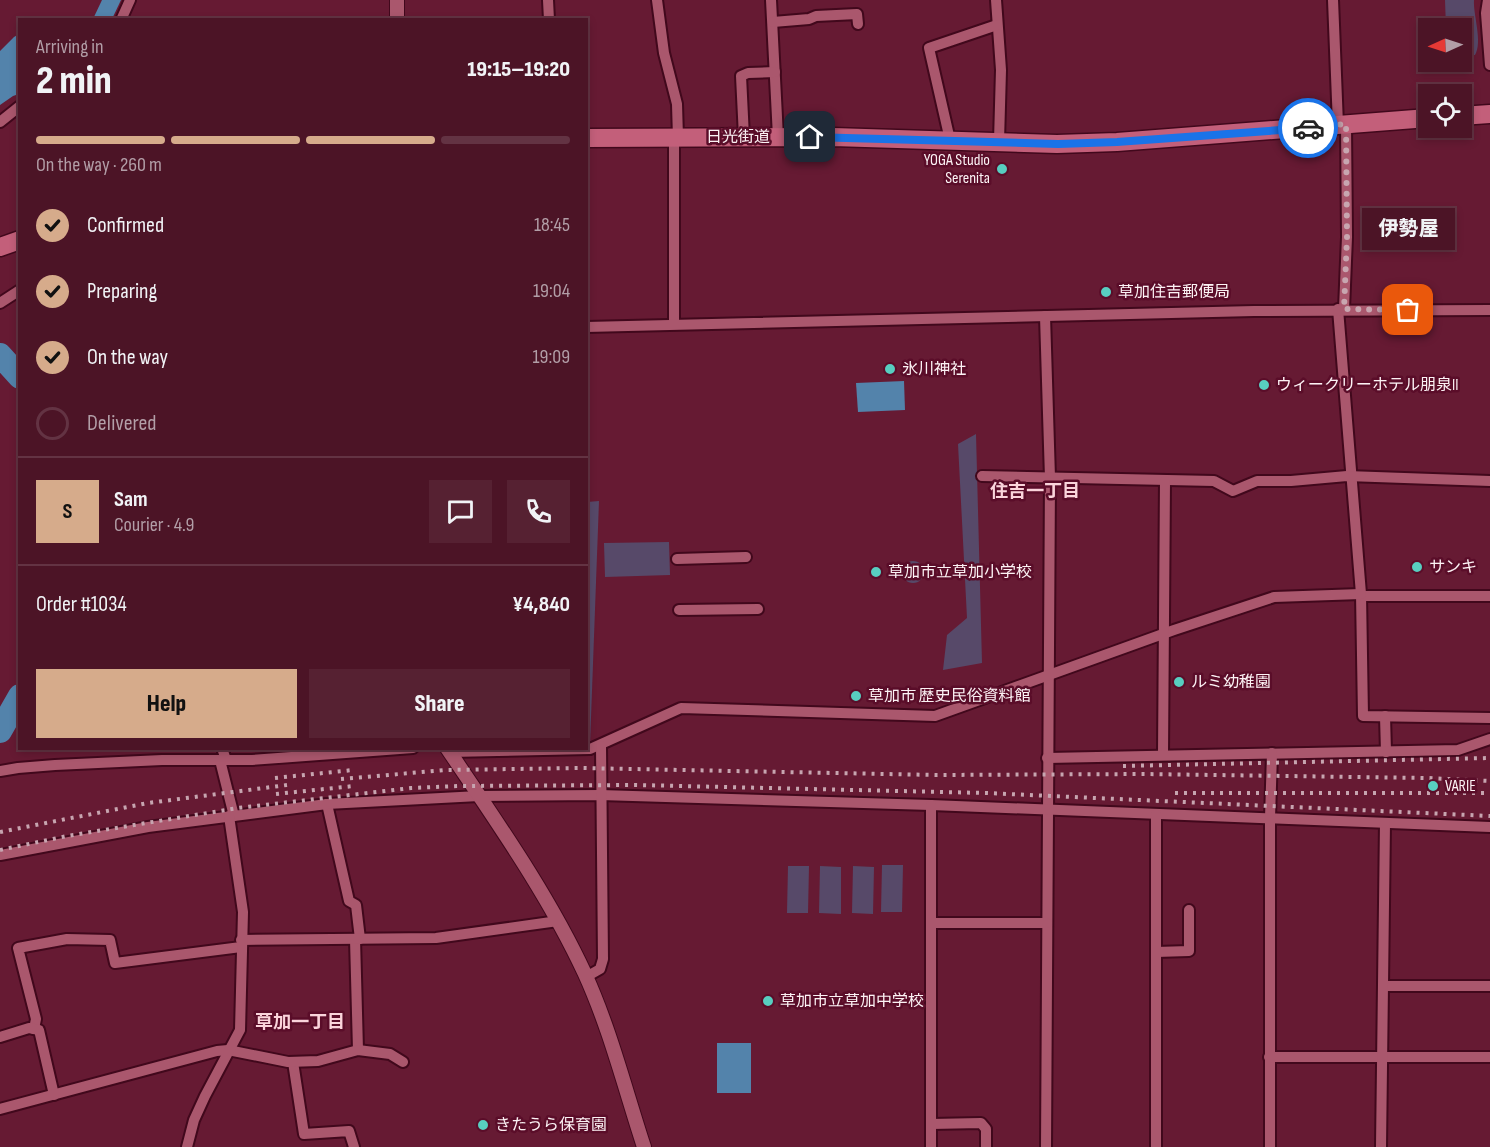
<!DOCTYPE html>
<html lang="en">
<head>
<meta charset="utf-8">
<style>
	body { margin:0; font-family:"Sofia Sans Condensed","Noto Sans JP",sans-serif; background:#562132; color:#f1f3f6; height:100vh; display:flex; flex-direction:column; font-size:22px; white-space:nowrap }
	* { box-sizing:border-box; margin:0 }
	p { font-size:20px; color:#b29ea7 }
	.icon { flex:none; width:33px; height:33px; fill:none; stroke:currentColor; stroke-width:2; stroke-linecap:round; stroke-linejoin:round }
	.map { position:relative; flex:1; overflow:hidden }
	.sheet { position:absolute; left:18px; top:18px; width:570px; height:732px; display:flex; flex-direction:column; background:#4c1426; border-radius:0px; box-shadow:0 3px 9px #0003,0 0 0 2px #633343 }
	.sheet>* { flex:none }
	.needle { width:39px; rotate:267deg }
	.tools { position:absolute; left:1418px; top:18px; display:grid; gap:12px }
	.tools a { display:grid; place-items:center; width:54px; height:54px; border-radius:0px; background:#4c1426; box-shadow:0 3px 9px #0003,0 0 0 2px #633343; font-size:30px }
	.pin { position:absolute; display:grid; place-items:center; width:51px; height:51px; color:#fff; margin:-26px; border-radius:12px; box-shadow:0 3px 9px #0006 }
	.courier { position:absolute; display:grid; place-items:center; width:60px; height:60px; margin:-30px; border:4px solid #1a73e8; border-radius:50%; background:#fff; color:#222; box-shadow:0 2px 8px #0007 }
	.bubble { position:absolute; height:42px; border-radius:0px; background:#4c1426; box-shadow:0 3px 9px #0003,0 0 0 2px #633343; font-size:20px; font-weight:800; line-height:42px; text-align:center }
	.overview em { font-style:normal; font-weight:800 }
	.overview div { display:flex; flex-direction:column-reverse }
	.overview { display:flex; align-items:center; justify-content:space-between; height:102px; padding:0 18px }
	h1 { font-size:39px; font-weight:800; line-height:45px }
	.bar { display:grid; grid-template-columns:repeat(4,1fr); gap:9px 6px; align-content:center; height:72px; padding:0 18px }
	.bar i { height:8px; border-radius:4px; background:#633343 }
	.bar .on { background:#d6ab8b }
	.bar p { grid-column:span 4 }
	.line { display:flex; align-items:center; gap:15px; padding:0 18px; border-top:2px solid #633343 }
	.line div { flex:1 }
	.round { display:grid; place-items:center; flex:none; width:63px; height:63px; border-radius:0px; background:#562132 }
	ol { padding:0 18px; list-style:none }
	li { display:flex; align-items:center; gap:18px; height:66px }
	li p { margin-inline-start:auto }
	li .icon { padding:6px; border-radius:50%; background:#d6ab8b; color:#111; stroke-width:4 }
	li:last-child { color:#b29ea7 }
	li i { width:33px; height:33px; border:3px solid #633343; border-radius:50% }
	.button { display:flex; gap:12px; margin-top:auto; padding:12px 18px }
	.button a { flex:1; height:69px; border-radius:0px; background:#d6ab8b; color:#111; font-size:24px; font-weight:800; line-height:69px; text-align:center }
	.button a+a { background:#562132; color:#f1f3f6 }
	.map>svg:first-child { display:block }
	.green { fill:#574969 }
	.water { fill:#5383ab }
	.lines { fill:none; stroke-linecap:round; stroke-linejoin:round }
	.river { stroke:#5383ab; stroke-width:24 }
	.minor-casing { stroke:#41081c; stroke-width:14 }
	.tertiary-casing { stroke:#41081c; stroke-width:16 }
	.primary-casing { stroke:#41081c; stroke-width:21 }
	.minor { stroke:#aa576d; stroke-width:10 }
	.tertiary { stroke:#aa576d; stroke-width:14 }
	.primary { stroke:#c35f7a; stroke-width:18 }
	.rail { stroke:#c7a5b0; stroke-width:4; stroke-dasharray:3 6; stroke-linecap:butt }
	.done { stroke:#c8a6b0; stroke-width:6; stroke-dasharray:0 10.8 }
	.route { stroke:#1a73e8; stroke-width:8 }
	.poi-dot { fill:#58cec0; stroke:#5a0d29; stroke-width:2 }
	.labels { text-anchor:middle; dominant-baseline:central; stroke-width:5; stroke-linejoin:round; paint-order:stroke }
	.street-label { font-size:16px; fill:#fcf2f4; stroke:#5a0d29 }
	.poi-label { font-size:16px; fill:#fcf2f4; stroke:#5a0d29; text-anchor:start }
	.neighbourhood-label { font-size:18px; font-weight:bold; fill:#fad4db; stroke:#5a0d29 }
</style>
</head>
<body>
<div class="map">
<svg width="1490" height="1147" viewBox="0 0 1490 1147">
	<rect width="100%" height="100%" fill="#661a33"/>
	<g class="green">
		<path d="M1445 0H1474C1473 15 1483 42 1475 55L1461 57V28H1446Z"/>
		<path d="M976 434 982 663 943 670 947 635 967 618 958 444Z"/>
		<path d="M599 501 590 745H587V502Z"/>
		<path d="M669 542 670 575 605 577 604 543Z"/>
		<circle cx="913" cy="572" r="11"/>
		<path d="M882 865H903L902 912H881Z"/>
		<path d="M788 866H809L808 913H787Z"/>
		<path d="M820 866 841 867V914L819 913Z"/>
		<path d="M853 866 874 867 873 914 852 913Z"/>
	</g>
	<g class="water">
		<path d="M102 0H121L112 19H93Z"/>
		<path d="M19 34V94L13 96 0 105V51L14 37Z"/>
		<path d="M904 381 905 410 858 412 856 383Z"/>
		<rect x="717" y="1043" width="34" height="50"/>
	</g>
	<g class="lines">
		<g class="river">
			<path d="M0 355 20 377"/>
			<path d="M0 731 20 696"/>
		</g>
		<g class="minor-casing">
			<g id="minor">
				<path d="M548 0 549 20"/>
				<path d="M657 0 664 53 677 104 678 138"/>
				<path d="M771 0 778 137"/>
				<path d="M996 0 1001 70 999 141"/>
				<path d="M1333 0 1338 125"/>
				<path d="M1488 0 1486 13 1490 65"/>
				<path d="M121 20 130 0"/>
				<path d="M773 22 809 19 816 16 857 14 858 24"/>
				<path d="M0 122 20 106"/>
				<path d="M744 137 741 76 748 73 775 72"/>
				<path d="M674 138V324"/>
				<path d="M950 140 929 48 997 25"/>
				<path d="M0 303 20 290"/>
				<path d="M1338 309 1361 594 1363 716 1490 718"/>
				<path d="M1344 309 1347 237 1346 125"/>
				<path d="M1045 316 1050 478 1046 1147"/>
				<path d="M586 327 1254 311 1490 310"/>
				<path d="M982 476 1214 481 1233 491 1257 481H1291L1347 476 1490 481"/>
				<path d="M677 559 746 557"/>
				<path d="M1361 596H1490"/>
				<path d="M679 610 758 609"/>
				<path d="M1385 716 1386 752"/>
				<path d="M222 748 226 760"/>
				<path d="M449 752 590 749 681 708 935 716 1174 630 1274 597 1361 594"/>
				<path d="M1163 755 1165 481"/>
				<path d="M1047 758 1458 750 1490 739"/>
				<path d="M220 760 234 816"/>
				<path d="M0 771 18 768 55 765 162 760H252L413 748"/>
				<path d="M327 804 349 901 356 905 360 939"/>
				<path d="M0 855 148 827 327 804 479 796 600 795 931 805 1490 827"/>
				<path d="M931 923H1047"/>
				<path d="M355 939 358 1050"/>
				<path d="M241 940 436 938 558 921"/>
				<path d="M1156 952 1189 951V910"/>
				<path d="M586 977 600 969 603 959 601 746"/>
				<path d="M1383 986H1490"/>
				<path d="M34 1029 36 1019 18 948 67 939 110 940 115 963 241 947"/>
				<path d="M0 1037 29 1028 39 1030 54 1095"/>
				<path d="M1269 1057H1490"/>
				<path d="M293 1062 304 1134 349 1131 354 1147"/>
				<path d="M0 1109 217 1051 228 1050 288 1062 318 1061 358 1050 390 1054 403 1062"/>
				<path d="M931 1124 981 1123 986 1129V1147"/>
				<path d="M187 1147 194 1120 205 1096 240 1030 243 912 229 816"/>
				<path d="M931 1147V805"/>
				<path d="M1156 1147V814"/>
				<path d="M1270 1147V818L1272 753"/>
				<path d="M1381 1147 1385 823"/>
			</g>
		</g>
		<g class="tertiary-casing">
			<g id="tertiary">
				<path d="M397 20V0"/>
				<path d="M447 748C496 821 548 894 585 974 610 1029 625 1089 644 1147"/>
			</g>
		</g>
		<g class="primary-casing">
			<g id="primary">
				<path d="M1461 116 1490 114"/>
				<path d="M586 138 833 137 1057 144 1117 142 1428 118"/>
				<path d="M0 247 20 240"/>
			</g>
		</g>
		<use href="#minor" class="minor"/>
		<use href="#tertiary" class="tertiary"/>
		<use href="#primary" class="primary"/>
		<g class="rail">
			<path d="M1123 766 1490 758"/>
			<path d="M275 778 353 770"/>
			<path d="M341 779 446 770 581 768 936 775 1144 774 1428 778 1490 781"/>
			<path d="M1175 793H1490"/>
			<path d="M276 794 354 786"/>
			<path d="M0 832 148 803 287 785"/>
			<path d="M0 850 67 836 238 808 411 788 459 786 637 785 986 793 1490 816"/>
		</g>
	</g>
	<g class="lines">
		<path class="done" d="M1308 128 1346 124 1347 237 1344 309 1408 310"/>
		<path class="route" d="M810 137 1058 144 1117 142 1308 128"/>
	</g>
	<g class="poi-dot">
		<circle cx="1002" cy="169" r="6"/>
		<circle cx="1106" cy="292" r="6"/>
		<circle cx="890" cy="369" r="6"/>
		<circle cx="1264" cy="385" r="6"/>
		<circle cx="1417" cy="567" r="6"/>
		<circle cx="876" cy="572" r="6"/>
		<circle cx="1179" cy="682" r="6"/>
		<circle cx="856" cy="696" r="6"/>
		<circle cx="1433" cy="786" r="6"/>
		<circle cx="768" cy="1001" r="6"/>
		<circle cx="483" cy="1125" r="6"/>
	</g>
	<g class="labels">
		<g class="street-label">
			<text x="738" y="137">日光街道</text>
		</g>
		<g class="poi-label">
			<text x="990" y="160" text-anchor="end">YOGA Studio<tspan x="990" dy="18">Serenita</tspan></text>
			<text x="1118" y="292">草加住吉郵便局</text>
			<text x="902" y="369">氷川神社</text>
			<text x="1276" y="385">ウィークリーホテル朋泉II</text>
			<text x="1429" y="567">サンキ</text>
			<text x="888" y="572">草加市立草加小学校</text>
			<text x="1191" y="682">ルミ幼稚園</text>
			<text x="868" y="696">草加市 歴史民俗資料館</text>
			<text x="1445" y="786">VARIE</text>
			<text x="780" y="1001">草加市立草加中学校</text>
			<text x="495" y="1125">きたうら保育園</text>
		</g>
		<g class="neighbourhood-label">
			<text x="1035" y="491">住吉一丁目</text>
			<text x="300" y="1022">草加一丁目</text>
		</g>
	</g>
</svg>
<div class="tools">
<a><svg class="needle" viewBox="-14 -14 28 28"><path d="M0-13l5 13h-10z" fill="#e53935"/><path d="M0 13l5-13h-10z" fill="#b29ea7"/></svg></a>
<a><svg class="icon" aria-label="locate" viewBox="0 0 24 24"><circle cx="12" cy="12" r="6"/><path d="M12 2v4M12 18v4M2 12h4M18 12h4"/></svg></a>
</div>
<div class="pin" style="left:1408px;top:310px;background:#ea580c"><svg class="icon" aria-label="bag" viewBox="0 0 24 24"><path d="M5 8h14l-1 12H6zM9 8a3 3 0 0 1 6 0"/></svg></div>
<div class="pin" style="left:810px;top:137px;background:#1f2937"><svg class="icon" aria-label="home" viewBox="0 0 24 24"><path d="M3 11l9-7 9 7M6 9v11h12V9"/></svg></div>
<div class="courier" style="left:1308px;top:128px"><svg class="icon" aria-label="car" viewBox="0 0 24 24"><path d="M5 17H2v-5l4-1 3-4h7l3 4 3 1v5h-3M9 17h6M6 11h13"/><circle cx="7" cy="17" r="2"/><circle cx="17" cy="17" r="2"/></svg></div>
<div class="bubble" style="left:1362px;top:208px;width:93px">伊勢屋</div>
<section class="sheet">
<div class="overview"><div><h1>2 min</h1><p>Arriving in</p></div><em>19:15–19:20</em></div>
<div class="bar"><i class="on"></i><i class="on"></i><i class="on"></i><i></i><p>On the way · 260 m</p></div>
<ol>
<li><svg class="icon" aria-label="check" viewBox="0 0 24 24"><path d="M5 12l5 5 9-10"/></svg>Confirmed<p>18:45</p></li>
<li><svg class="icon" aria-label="check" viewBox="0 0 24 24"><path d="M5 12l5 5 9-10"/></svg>Preparing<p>19:04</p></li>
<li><svg class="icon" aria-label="check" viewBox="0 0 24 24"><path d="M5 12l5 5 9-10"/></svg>On the way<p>19:09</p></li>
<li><i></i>Delivered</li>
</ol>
<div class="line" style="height:108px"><b class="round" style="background:#d6ab8b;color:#111">S</b><div><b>Sam</b><p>Courier · 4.9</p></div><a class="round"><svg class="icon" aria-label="chat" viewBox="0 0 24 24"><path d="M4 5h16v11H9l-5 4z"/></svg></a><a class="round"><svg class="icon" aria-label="phone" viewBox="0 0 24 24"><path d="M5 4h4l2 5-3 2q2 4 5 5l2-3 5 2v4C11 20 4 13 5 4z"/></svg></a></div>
<div class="line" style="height:78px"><div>Order #1034</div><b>¥4,840</b></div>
<div class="button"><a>Help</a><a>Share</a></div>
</section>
</div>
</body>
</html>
